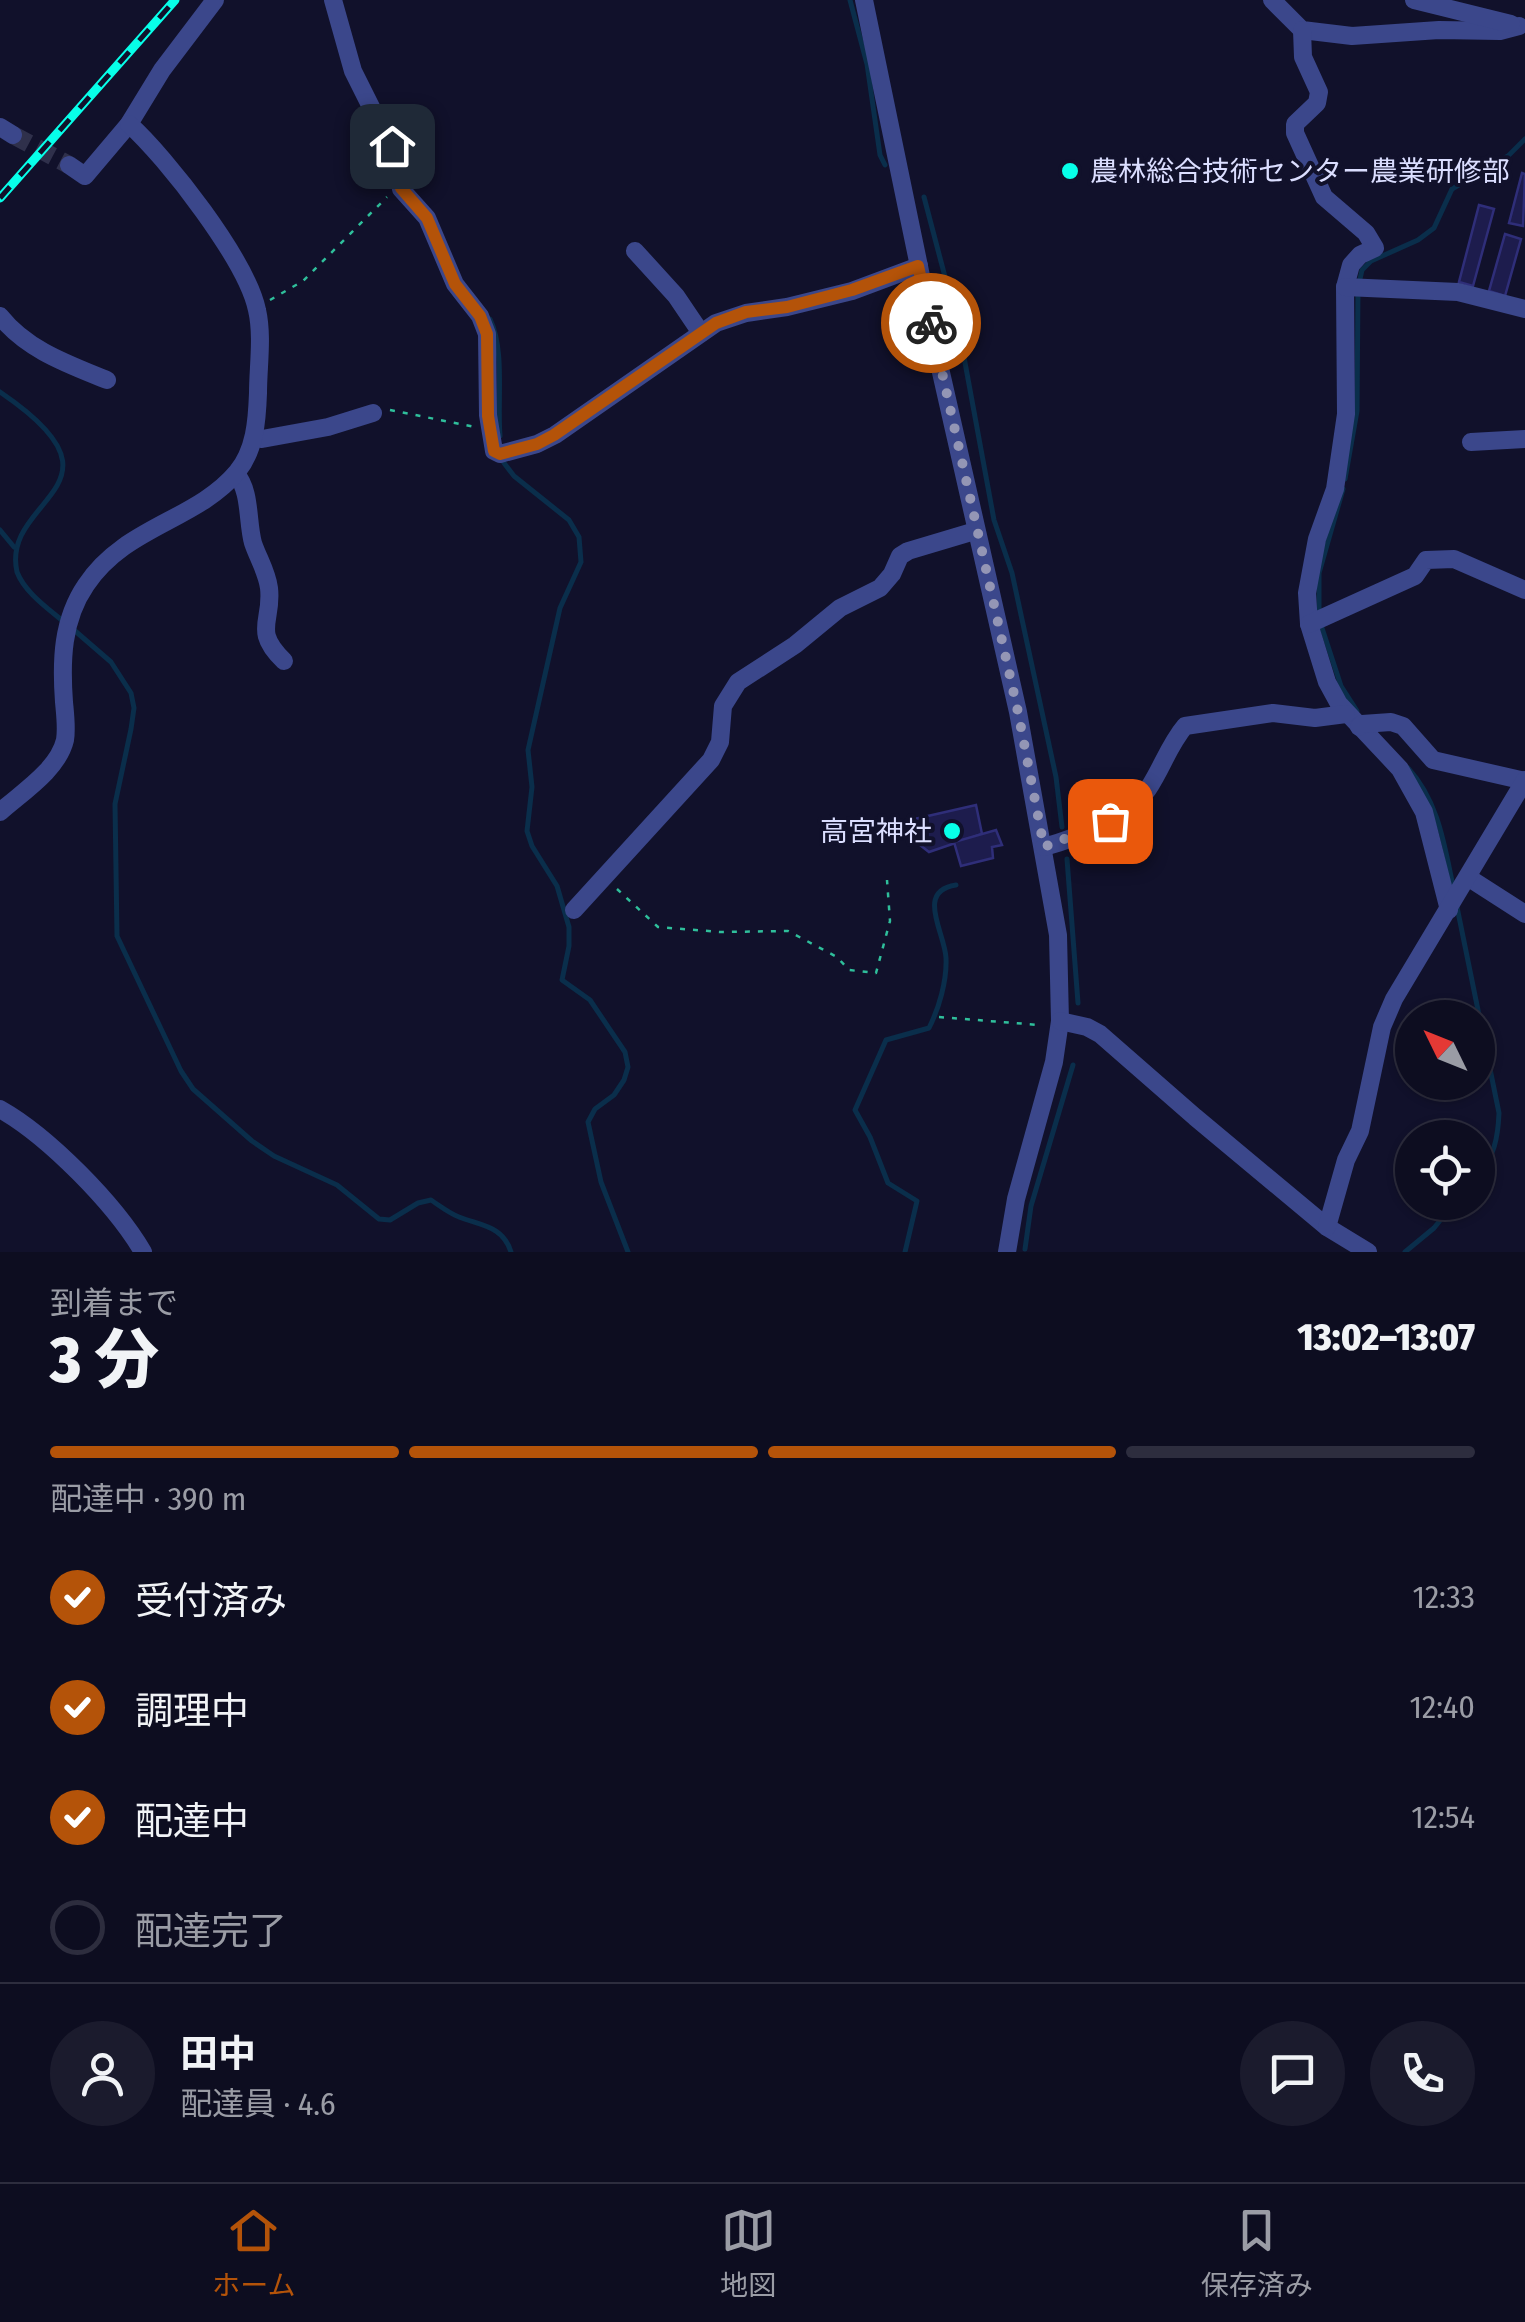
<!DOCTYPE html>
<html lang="ja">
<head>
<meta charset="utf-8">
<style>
	body { margin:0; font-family:"Fira Sans Condensed","Noto Sans JP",sans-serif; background:#1b1b2d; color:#f1f3f6; height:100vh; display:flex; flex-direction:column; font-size:38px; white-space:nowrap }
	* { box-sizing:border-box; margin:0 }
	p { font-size:32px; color:#9a9ca5 }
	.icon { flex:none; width:55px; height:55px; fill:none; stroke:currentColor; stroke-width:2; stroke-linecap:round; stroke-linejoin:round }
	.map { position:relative; height:1252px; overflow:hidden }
	.side { display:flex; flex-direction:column; background:#0d0d20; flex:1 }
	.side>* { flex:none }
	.needle { width:65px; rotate:313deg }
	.fabs { position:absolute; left:1395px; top:1000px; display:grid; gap:20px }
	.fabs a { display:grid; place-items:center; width:100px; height:100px; border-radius:50%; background:#0d0d20; box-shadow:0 2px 8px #0004,0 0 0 2px #2d2d3e; font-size:50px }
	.pin { position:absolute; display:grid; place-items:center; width:85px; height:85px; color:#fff; margin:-42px; border-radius:20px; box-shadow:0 5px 15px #0006 }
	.courier { position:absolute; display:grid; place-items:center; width:100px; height:100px; margin:-50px; border:8px solid #b45309; border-radius:50%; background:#fff; color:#222; box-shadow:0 2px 12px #0007 }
	.overview em { font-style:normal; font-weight:800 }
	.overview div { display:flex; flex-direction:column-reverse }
	.overview { display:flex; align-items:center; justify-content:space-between; height:170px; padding:0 50px }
	h1 { font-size:65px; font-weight:800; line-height:75px }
	.bar { display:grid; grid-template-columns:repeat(4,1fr); gap:15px 10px; align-content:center; height:120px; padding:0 50px }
	.bar i { height:12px; border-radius:8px; background:#2d2d3e }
	.bar .selected { background:#b45309 }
	.bar p { grid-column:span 4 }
	.line { display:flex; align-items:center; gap:25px; padding:0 50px; border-top:2px solid #2d2d3e }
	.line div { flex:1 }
	.round { display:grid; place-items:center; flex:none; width:105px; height:105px; border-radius:52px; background:#1b1b2d }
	ol { padding:0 50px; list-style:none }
	li { display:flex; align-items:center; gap:30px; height:110px }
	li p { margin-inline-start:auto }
	li .icon { padding:10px; border-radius:50%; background:#b45309; color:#fff; stroke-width:4 }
	li:last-child { color:#9a9ca5 }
	li i { width:55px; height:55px; border:5px solid #2d2d3e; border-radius:50% }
	.tab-bar { display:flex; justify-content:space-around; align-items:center; height:140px; border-top:2px solid #2d2d3e; background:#0d0d20; font-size:28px; color:#9a9ca5 }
	.tab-bar a { display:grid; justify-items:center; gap:5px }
	.tab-bar .selected { color:#b45309 }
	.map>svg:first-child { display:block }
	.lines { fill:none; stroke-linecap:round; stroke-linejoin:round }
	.stream { stroke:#0a2e4b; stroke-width:5 }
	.building { fill:#1d1c4d; stroke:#2f2e79; stroke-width:2.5 }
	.minor-tunnel { stroke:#2f304b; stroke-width:18; stroke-dasharray:18 9; stroke-linecap:butt }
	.path { stroke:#2fbf9b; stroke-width:2.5; stroke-dasharray:5 8; stroke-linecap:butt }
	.minor { stroke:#3b478b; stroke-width:18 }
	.rail-casing { stroke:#07ffe9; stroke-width:9 }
	.rail { stroke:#11112b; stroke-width:5; stroke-dasharray:15; stroke-linecap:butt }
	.done { stroke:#9496b5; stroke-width:10; stroke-dasharray:0 18 }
	.route { stroke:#b45309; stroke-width:12 }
	.poi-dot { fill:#07ffe9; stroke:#11112b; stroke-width:4 }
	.labels { text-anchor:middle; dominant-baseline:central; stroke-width:8; stroke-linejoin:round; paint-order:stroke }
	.poi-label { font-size:28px; fill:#dbdeff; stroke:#11112b; text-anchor:start }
</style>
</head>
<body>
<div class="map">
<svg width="1525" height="1252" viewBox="0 0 1525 1252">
	<rect width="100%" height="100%" fill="#11112b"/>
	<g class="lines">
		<g class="stream">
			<path d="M850 0 867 64 880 155 885 165"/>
			<path d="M924 197 959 330 994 520 1012 573 1056 777 1062 827"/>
			<path d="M490 319C505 350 497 401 500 436"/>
			<path d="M0 392C140 487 0 497 17 572 25 593 49 609 65 623"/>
			<path d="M504 463 514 476 569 520 579 537 581 562 560 608 528 750 532 787 527 831 532 846 557 886 569 927V946L562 980 590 1000 625 1052 628 1067 624 1080 614 1095 595 1109 588 1122 601 1182 628 1252"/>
			<path d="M1345 479 1357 411 1358 288 1362 270 1371 261 1418 240 1434 228 1452 189 1508 156 1525 139"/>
			<path d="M0 530 14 547"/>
			<path d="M1319 614V573L1343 489"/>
			<path d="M1321 625 1341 686 1357 711"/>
			<path d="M74 630 111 662 131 693 134 708 131 729 115 804 117 936 181 1071 193 1089 252 1141 274 1156 337 1185 379 1219 390 1220 418 1203 431 1200C440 1206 449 1213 459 1217 482 1226 503 1226 511 1252"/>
			<path d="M1408 768C1438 801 1444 843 1453 886"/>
			<path d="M1067 859 1078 1003"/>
			<path d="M1457 907 1499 1113C1498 1138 1494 1157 1478 1176"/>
			<path d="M1025 1249 1031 1206 1073 1065"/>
			<path d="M905 1252 917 1201 888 1183 870 1137 855 1110 886 1040 929 1028C939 1008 947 981 946 958 945 933 915 891 956 885"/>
			<path d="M1405 1252 1434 1228 1455 1202"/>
		</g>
	</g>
	<g class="building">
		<path d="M1522 173 1525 174 1523 226 1509 223Z"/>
		<path d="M1479 205 1494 209 1473 286 1459 282Z"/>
		<path d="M1505 234 1521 239 1505 296 1489 291Z"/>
		<path d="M976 805 982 834 929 852 911 838 906 821Z"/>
		<path d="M996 830 1002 845 992 847 993 858 961 866 954 842Z"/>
	</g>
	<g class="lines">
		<path class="minor-tunnel" d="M13 135 69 165"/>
		<g class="path">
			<path d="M270 300 303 281 387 197"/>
			<path d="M390 410 475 427"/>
			<path d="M617 889 658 927 720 932 788 931 837 957 849 970 876 973 890 921 887 880"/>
			<path d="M939 1017 1039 1025"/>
		</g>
		<g class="minor">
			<path d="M333 0 353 71 396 157 401 189 427 218 455 284 480 316 487 334 488 415 494 451 500 454 537 444 555 435 716 323 746 313 787 307 852 291 919 266"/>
			<path d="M864 0 940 368 1018 712 1058 935 1060 1021 1054 1062 1016 1199 1007 1252"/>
			<path d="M1272 0 1302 30 1352 36 1439 30 1500 31 1519 26"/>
			<path d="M1414 0 1511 24"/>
			<path d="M1302 30 1303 57 1319 92 1317 103 1295 124V133L1324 197 1366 233 1375 248 1360 255 1351 265 1345 287 1346 414 1335 489 1317 539 1307 593 1309 624 1327 682 1339 704 1400 769 1424 812 1449 910"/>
			<path d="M0 127 13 135"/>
			<path d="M69 165 85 176 129 124 162 70 215 0"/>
			<path d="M635 251 676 296 701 333"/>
			<path d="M1345 287 1458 292 1525 309"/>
			<path d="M0 316C27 350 68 364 107 380"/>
			<path d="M254 437 262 439 328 427 373 413"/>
			<path d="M1471 442 1525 439"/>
			<path d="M236 474C251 491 247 521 253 543 258 558 267 572 269 588 273 622 252 630 284 661"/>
			<path d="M1309 624 1415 576 1426 560 1454 559 1525 590"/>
			<path d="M1359 727 1362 724 1391 722 1403 726 1433 760 1525 781"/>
			<path d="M0 812C21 793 58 770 65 740 67 728 65 713 64 702 61 661 62 620 86 585 125 526 196 521 237 472 255 450 257 421 258 393 258 367 263 336 257 310 247 261 167 158 129 124"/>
			<path d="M1044 847C1077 838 1128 817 1148 789 1162 768 1169 745 1185 726L1273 713 1315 718 1346 714"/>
			<path d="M1469 878 1525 914"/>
			<path d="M574 910 711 760 720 742 723 706 738 682 795 645 840 608 880 588 892 574 900 556 908 551 975 531"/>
			<path d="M1060 1021 1087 1027 1100 1034 1195 1117 1327 1227 1368 1252"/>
			<path d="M0 1109C48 1136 115 1204 143 1252"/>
			<path d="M1327 1227 1346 1160 1360 1131 1382 1027 1394 999 1525 780"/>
		</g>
		<g class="rail-casing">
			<path id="rail" d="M0 198 175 0"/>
		</g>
		<use href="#rail" class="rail"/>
	</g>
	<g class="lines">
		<path class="done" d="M931 323 1018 712 1044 847 1110 821"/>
		<path class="route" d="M392 146 396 157 401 188 427 218 455 284 480 316 487 334 488 416 494 451 500 454 537 444 554 435 716 323 746 312 787 307 852 290 918 266 931 323"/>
	</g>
	<g class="poi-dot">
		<circle cx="1070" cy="171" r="10"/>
		<circle cx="952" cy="831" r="10"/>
	</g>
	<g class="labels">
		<g class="poi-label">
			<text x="1090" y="171">農林総合技術センター農業研修部</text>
			<text x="932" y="831" text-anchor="end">高宮神社</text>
		</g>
	</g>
</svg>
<div class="fabs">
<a><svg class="needle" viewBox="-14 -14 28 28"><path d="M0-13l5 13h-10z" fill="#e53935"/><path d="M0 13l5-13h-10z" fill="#9a9ca5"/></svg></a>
<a><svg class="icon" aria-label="locate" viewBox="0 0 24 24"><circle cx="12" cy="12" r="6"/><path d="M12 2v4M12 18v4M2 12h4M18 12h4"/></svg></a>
</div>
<div class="pin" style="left:1110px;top:821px;background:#ea580c"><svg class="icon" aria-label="bag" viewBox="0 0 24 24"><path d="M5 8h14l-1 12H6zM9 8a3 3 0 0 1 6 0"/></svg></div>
<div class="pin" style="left:392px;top:146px;background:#1f2937"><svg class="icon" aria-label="home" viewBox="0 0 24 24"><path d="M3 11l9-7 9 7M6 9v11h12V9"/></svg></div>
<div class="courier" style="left:931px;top:323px"><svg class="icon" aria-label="bike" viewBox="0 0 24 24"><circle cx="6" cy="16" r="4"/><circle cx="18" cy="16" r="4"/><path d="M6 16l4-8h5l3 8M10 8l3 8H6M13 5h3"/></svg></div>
</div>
<section class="side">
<div class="overview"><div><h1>3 分</h1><p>到着まで</p></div><em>13:02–13:07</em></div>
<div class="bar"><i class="selected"></i><i class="selected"></i><i class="selected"></i><i></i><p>配達中 · 390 m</p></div>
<ol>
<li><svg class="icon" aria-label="check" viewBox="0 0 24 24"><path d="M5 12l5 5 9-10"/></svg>受付済み<p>12:33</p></li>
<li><svg class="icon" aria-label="check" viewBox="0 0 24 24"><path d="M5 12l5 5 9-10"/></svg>調理中<p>12:40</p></li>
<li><svg class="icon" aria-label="check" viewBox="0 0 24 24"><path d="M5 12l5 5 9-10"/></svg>配達中<p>12:54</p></li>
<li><i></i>配達完了</li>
</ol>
<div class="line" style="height:180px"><a class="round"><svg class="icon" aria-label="person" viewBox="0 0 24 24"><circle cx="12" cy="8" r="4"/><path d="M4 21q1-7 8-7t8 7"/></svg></a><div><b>田中</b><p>配達員 · 4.6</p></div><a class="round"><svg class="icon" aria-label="chat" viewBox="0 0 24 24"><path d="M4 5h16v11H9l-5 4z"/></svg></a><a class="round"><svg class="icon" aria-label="phone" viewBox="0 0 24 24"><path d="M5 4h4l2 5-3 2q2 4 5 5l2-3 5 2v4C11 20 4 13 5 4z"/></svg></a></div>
</section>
<nav class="tab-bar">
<a class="selected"><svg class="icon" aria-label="home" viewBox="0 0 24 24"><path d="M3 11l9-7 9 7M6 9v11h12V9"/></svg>ホーム</a>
<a><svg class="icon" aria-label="map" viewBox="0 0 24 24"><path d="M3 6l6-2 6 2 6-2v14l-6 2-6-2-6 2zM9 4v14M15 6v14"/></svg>地図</a>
<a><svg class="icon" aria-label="saved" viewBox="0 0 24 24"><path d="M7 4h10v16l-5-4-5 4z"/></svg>保存済み</a>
</nav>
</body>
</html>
